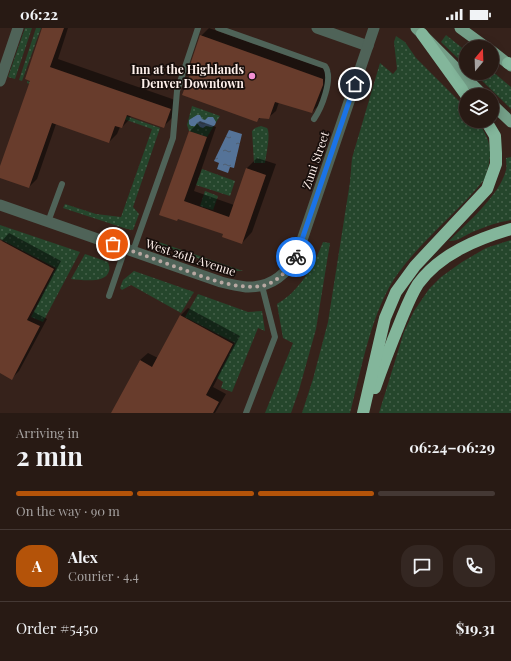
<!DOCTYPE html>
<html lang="en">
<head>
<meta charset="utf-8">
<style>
	body { margin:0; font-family:"Playfair Display",serif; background:#342722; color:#f1f3f6; height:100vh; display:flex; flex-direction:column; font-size:15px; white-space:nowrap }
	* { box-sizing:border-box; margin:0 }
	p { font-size:13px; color:#a5a1a0 }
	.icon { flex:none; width:22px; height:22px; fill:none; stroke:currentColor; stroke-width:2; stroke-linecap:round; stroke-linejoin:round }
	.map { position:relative; height:385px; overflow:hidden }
	.side { display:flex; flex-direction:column; background:#281a14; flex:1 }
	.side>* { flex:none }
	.needle { width:26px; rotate:19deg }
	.buttons { position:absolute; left:459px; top:12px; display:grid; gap:8px }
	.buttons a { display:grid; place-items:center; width:40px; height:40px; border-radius:50%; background:#281a14; box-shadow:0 2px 10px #0003,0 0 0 1px #443834; font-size:20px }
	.pin { position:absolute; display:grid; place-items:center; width:34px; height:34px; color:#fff; margin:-17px; border:2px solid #fff; border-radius:50%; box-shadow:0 1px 4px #0007 }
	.courier { position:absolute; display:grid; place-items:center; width:40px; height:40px; margin:-20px; border:3px solid #1a73e8; border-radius:50%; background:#fff; color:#222; box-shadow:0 1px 5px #0007 }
	.overview em { font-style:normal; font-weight:700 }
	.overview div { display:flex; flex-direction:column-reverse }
	.overview { display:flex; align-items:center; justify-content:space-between; height:68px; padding:0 16px }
	h1 { font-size:26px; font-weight:700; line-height:30px }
	.bar { display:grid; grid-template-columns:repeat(4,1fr); gap:6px 4px; align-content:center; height:48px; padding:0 16px }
	.bar i { height:5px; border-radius:3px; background:#443834 }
	.bar .current { background:#b45309 }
	.bar p { grid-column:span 4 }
	.line { display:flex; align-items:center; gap:10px; padding:0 16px; border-top:1px solid #443834 }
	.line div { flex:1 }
	.round { display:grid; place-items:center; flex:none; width:42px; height:42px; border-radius:16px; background:#342722 }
	.status { display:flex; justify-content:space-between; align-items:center; height:28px; padding:0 20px; background:#281a14; direction:ltr }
	.status svg { height:11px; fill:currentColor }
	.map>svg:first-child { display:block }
	.grass { fill:url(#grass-dots) }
	.water { fill:url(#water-ripples) }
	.shadow { fill:#0007 }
	.building { fill:#683c2c }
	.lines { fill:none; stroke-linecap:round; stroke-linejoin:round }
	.service { stroke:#4f6358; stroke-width:6 }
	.minor { stroke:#4f6358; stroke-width:11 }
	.tertiary { stroke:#4f6358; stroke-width:11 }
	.primary { stroke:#749f88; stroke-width:11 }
	.motorway { stroke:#83b69b; stroke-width:12 }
	.done { stroke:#b8a8a2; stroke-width:4; stroke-dasharray:0 7.2 }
	.route { stroke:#1a73e8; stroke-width:5 }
	.poi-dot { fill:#f491d3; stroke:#170e0b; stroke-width:1.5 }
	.labels { text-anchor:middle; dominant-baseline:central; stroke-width:3.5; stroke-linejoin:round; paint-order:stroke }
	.poi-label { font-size:12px; font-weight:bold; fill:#fef0eb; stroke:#170e0b; text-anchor:end }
	.street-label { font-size:12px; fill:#fef0eb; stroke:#170e0b }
</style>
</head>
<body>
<div class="status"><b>06:22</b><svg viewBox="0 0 49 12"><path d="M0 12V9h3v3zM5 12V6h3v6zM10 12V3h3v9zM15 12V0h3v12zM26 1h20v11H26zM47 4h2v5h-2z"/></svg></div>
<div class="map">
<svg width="511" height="385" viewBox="0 0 511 385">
	<defs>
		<pattern id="grass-dots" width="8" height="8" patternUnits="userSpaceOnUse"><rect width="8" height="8" fill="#25462c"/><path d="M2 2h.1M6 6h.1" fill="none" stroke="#46614b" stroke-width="1.8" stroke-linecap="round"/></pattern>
		<pattern id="water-ripples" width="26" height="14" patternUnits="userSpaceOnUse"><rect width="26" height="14" fill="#557398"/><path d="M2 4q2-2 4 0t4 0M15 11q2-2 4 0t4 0" fill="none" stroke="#505e6f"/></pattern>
	</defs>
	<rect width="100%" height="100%" fill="#36221b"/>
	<g class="grass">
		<path d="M25 0H32L15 51 8 49Z"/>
		<path d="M36 0H41L22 53 19 52Z"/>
		<path d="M446 7 466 23V38L441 14Z"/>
		<path d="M396 8 405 14 416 30 466 80V93H477C493 114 493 128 484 152 458 184 424 210 399 244 371 282 362 340 350 385H302L313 351 328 294 350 154 352 130 380 35 393 46 397 41 394 14Z"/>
		<path d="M492 43 511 59V81L474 45H492Z"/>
		<path d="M27 53 160 100 133 179 139 186 133 202 127 201 63 180 65 176 96 186 121 189 152 101 67 71 27 55Z"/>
		<path d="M192 78 220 88 207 109 189 103 187 97Z"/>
		<path d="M261 98 267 100C271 105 266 127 265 135H254L252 103 255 100Z"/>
		<path d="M511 129V192C499 194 486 198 475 203 466 206 458 214 449 213 466 196 500 167 506 142 507 138 506 134 506 130Z"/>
		<path d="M202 141 235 153 230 168 196 157Z"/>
		<path d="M205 163 218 168 213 182 200 178Z"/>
		<path d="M0 197 80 224 43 294 31 289 56 240 0 211Z"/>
		<path d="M147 210 243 243H235L148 213Z"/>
		<path d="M511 212V385H379L404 304 414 283 429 261 441 249 462 234 486 220Z"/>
		<path d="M323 214 330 215 316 301 299 362 291 385H265L293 315 283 310 277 276C300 263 314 237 323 214Z"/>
		<path d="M85 226 108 234C109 237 110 241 109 243 106 256 81 252 71 251Z"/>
		<path d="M134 243 194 264 181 285 131 257 122 262 120 260 123 252Z"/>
		<path d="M198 266 248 284 262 283 265 303 258 300 232 364 221 360 223 354 217 350 235 315 185 289Z"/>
	</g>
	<g class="water">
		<path d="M197 87H200L202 91 205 92 208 89H213L216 94 215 97 212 99 206 98 203 100 200 99 197 95 195 98H191L189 96V92Z"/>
		<path d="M229 102 242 106 234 140 230 139 228 145 217 141 219 135 214 133Z"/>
	</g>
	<g class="shadow">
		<path d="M43 0H68L58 31 178 73 172 90 164 98 131 87 130 91 122 99H120L117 106 109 114 56 96 37 151 29 159 0 149V141L31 52Z"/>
		<path d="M209 0 331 43 330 48 320 76 312 84 279 74 276 83 268 90 261 89 257 93 192 43 201 8Z"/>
		<path d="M200 93 216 99 194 163 234 177 247 140 257 130 276 136 252 204 242 215 224 205 179 190 189 104Z"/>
		<path d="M9 205 61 233 34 284 47 291 19 343 12 350 0 344V215Z"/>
		<path d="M188 280 240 308 213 359 226 366 215 385H113L140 332 148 325 158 330 180 288Z"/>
	</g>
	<g class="building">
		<path d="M42 0H64L50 39 171 81 164 100 127 87 122 100 115 98 109 115 52 95 29 160 0 150V138L30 53 25 51Z"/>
		<path d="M200 7 323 51V57L312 85 275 74 269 91 259 90 257 94 182 67 191 44 188 43Z"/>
		<path d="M189 103 207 109 184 173 229 189 246 140 266 147 242 216 222 209 223 206 178 191 177 193 159 187Z"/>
		<path d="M0 212 54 241 27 292 40 298 12 352 0 345Z"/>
		<path d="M180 287 233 316 206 367 219 374 213 385H111L140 332 152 339Z"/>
	</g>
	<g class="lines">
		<g class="service">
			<path d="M218 0 325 38C334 50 321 81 314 91"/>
			<path d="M48 194 62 156"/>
			<path d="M133 223 173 110 177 63 198 0"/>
			<path d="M109 268 125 221"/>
			<path d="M246 385 275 309 262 258"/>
		</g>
		<g class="minor">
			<path d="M317 0 368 18"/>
			<path d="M0 53 18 0"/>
		</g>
		<path class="tertiary" d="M0 177 221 254C229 256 238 258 246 259 271 260 288 246 298 224L374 0"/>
		<g class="primary">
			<path d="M416 0 483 67"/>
			<path d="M460 0 486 19"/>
			<path d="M492 23 511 38"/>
			<path d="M492 76 511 94"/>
		</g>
		<g class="motorway">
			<path d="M422 6 466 67"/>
			<path d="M508 35 511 36"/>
			<path d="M375 360C383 337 392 314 401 292 406 280 411 267 418 256 440 226 477 211 511 201"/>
			<path d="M363 385 381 307 385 290 396 264 415 238 487 161 496 136V125L495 108 486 93"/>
		</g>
	</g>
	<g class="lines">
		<path class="done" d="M113 216C135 224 157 232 179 240 205 249 234 262 262 258 276 255 290 241 296 229"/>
		<path class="route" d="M296 229 355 56"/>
	</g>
	<circle class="poi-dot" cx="252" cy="48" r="4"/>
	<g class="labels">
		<g class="poi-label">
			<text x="244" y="41">Inn at the Highlands<tspan x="244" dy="14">Denver Downtown</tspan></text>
		</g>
		<g class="street-label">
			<text transform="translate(315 132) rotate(-71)">Zuni Street</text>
			<text transform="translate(191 229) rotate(18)">West 26th Avenue</text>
		</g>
	</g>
</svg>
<div class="buttons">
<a><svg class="needle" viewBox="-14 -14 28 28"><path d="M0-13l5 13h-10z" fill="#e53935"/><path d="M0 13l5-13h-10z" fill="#a5a1a0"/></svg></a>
<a><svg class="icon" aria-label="layers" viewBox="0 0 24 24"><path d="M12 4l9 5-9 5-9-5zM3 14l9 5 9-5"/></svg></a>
</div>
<div class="pin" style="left:113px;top:216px;background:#ea580c"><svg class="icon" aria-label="bag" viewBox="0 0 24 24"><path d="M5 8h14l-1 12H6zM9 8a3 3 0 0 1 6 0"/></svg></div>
<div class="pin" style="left:355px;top:56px;background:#1f2937"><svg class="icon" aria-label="home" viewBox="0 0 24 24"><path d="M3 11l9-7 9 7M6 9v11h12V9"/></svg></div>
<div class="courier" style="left:296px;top:229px"><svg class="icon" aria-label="bike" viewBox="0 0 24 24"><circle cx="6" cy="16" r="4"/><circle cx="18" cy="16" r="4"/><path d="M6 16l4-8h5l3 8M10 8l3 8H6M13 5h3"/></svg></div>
</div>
<section class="side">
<div class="overview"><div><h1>2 min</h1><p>Arriving in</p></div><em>06:24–06:29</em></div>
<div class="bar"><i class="current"></i><i class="current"></i><i class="current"></i><i></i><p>On the way · 90 m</p></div>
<div class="line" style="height:72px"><b class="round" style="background:#b45309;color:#fff">A</b><div><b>Alex</b><p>Courier · 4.4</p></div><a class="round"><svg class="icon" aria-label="chat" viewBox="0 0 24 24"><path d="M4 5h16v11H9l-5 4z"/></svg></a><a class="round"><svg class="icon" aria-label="phone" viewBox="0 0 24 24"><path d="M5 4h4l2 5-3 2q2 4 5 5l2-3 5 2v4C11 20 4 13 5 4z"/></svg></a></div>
<div class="line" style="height:52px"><div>Order #5450</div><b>$19.31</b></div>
</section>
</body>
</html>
